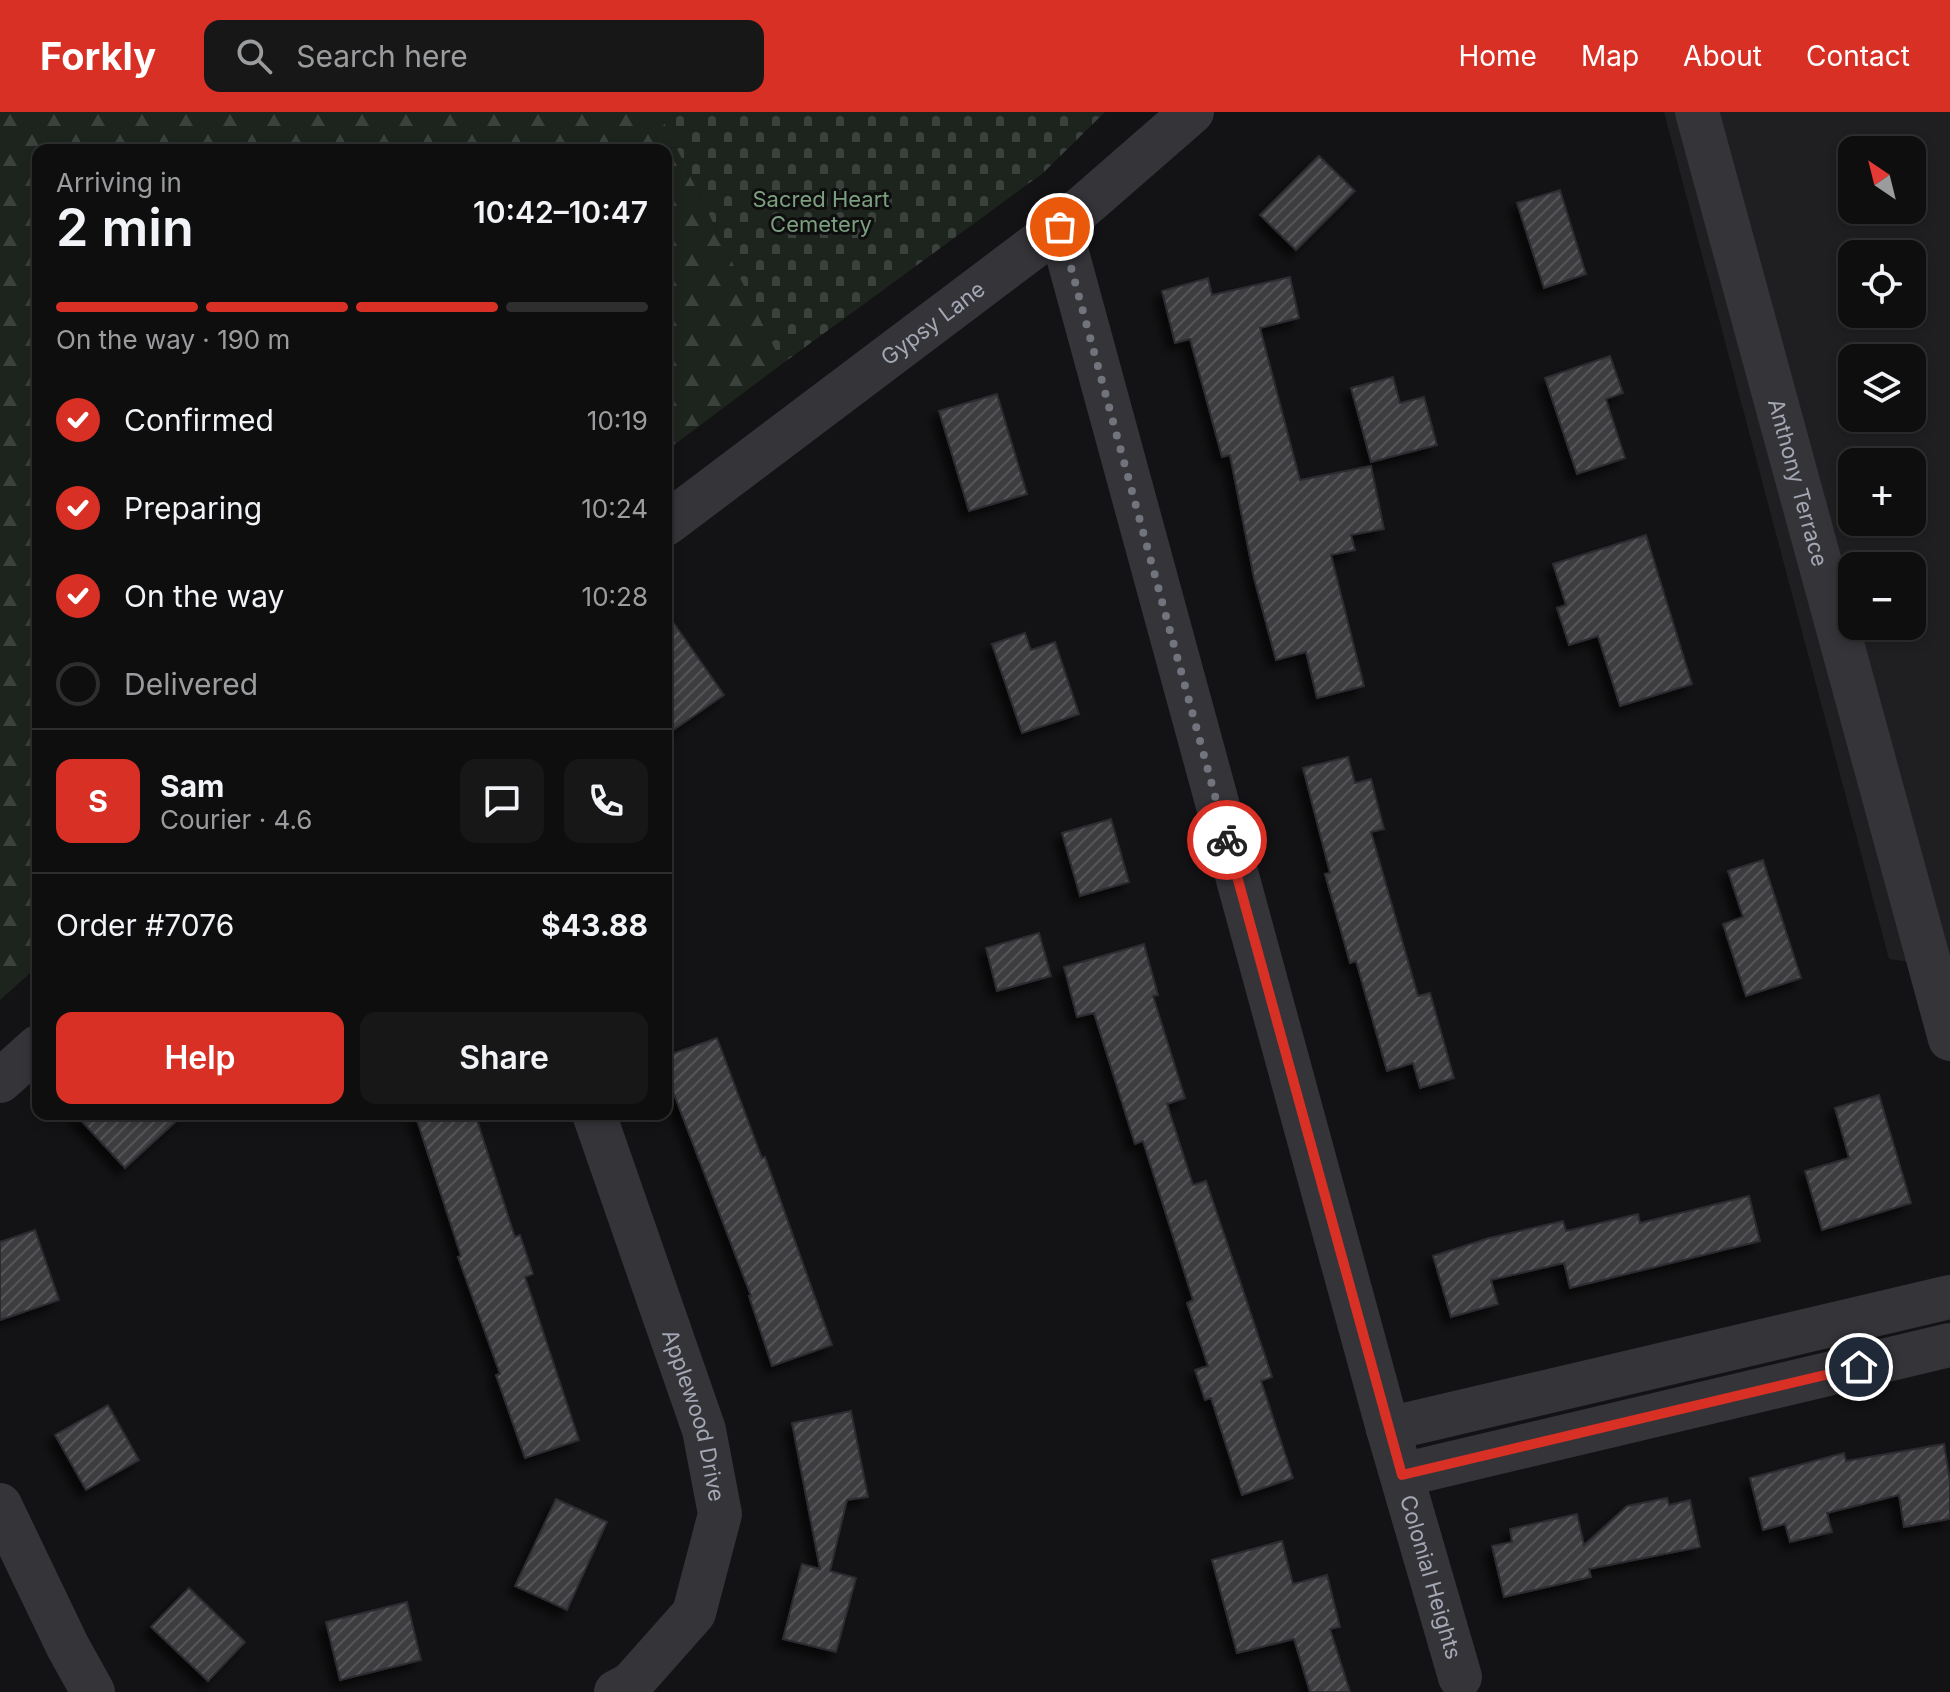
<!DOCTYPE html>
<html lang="en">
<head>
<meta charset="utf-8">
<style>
	body { margin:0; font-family:Inter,sans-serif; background:#171718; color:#f1f3f6; height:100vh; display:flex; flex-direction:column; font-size:30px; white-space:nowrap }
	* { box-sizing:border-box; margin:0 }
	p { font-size:26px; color:#9b9c9e }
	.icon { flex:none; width:44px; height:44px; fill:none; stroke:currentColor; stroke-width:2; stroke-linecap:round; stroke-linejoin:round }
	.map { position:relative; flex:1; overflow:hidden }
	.panel { position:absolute; left:32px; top:32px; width:640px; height:976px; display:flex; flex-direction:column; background:#0e0e0f; border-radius:16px; box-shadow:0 4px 12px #0003,0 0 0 2px #2e2e2f }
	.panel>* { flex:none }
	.needle { width:52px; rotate:325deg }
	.controls { position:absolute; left:1838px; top:24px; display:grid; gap:16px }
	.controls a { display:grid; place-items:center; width:88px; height:88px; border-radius:16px; background:#0e0e0f; box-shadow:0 4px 12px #0003,0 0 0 2px #2e2e2f; font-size:40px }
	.pin { position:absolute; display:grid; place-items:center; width:68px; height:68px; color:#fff; margin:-34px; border:4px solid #fff; border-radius:50%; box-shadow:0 2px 8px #0007 }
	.courier { position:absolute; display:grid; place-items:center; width:80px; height:80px; margin:-40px; border:6px solid #d93025; border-radius:50%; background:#fff; color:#222; box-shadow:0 2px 10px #0007 }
	.summary em { font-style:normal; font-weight:600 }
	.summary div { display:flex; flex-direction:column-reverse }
	.summary { display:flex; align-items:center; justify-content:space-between; height:136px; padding:0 24px }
	h1 { font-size:52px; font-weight:600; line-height:60px }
	.bar { display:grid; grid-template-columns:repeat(4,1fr); gap:12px 8px; align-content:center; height:96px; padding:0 24px }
	.bar i { height:10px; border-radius:6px; background:#2e2e2f }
	.bar .current { background:#d93025 }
	.bar p { grid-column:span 4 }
	.line { display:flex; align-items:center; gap:20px; padding:0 24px; border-top:2px solid #2e2e2f }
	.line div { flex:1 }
	.round { display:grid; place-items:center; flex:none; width:84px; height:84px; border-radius:16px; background:#171718 }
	ol { padding:0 24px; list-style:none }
	li { display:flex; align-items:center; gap:24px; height:88px }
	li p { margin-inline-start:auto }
	li .icon { padding:8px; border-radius:50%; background:#d93025; color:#fff; stroke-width:4 }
	li:last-child { color:#9b9c9e }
	li i { width:44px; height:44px; border:4px solid #2e2e2f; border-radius:50% }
	.primary-button { display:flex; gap:16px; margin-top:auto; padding:16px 24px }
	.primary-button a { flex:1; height:92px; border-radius:16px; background:#d93025; color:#fff; font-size:32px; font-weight:600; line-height:92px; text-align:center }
	.primary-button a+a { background:#171718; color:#f1f3f6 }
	header { display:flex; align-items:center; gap:48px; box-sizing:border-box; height:112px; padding:0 40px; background:#d93025; color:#fff }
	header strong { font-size:38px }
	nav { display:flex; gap:44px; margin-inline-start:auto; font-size:28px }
	.search { width:560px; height:72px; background:#171718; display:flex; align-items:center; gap:20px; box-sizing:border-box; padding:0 28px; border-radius:16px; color:#9b9c9e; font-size:30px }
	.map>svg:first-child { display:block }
	.built { fill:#1f1f21; fill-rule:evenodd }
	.forest { fill:url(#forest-firs) }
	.cemetery { fill:url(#cemetery-stones) }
	.building { fill:url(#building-hatch); stroke:#2d2c30; stroke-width:2; filter:url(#shadow) }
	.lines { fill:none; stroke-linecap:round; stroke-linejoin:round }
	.street { stroke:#343439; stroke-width:44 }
	.done { stroke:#71747c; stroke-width:8; stroke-dasharray:0 14.4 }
	.route { stroke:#d93025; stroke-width:10 }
	.labels { text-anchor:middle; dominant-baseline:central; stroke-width:6; stroke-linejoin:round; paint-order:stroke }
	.park-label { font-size:22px; fill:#7b9f7f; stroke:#0e0e0f }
	.street-label { font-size:22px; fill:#a4a8b4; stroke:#0e0e0f }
</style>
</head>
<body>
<header>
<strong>Forkly</strong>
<div class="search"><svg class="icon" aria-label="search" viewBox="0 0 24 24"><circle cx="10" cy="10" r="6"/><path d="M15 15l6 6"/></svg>Search here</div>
<nav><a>Home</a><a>Map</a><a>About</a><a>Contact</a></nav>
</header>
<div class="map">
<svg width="1950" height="1580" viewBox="0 0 1950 1580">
	<defs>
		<pattern id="forest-firs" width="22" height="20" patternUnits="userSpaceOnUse" patternTransform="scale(2)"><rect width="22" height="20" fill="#1d241e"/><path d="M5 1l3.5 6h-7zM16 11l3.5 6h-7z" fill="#3b413c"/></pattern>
		<pattern id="cemetery-stones" width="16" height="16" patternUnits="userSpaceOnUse" patternTransform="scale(2)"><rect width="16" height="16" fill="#1d241e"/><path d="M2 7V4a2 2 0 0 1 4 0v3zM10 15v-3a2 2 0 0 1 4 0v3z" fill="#3b413c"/></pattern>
		<pattern id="building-hatch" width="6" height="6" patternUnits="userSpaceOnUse" patternTransform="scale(2)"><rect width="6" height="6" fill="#3d3d41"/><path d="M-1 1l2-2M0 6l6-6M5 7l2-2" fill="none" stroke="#56565a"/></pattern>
		<filter id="shadow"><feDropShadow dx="-7" dy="7" stdDeviation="4" flood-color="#0009"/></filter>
	</defs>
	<rect width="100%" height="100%" fill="#131214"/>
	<path class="built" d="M1664 0H1950V850L1930 853 1889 847ZM1852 38H1912V98H1852ZM1852 142H1912V202H1852ZM1852 246H1912V306H1852ZM1852 350H1912V410H1852ZM1852 454H1912V514H1852Z"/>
	<path class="forest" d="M0 0H659L782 252 666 339V38H38V854L0 888Z"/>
	<path class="cemetery" d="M659 0H1105L1043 61 782 252Z"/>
	<g class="building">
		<path d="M1319 44 1355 79 1296 138 1260 103Z"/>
		<path d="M1560 78 1586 162 1544 176 1517 91Z"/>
		<path d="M1290 165 1299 206 1260 216 1300 368 1371 354 1384 417 1351 423 1355 438 1331 443 1364 574 1317 586 1306 540 1276 548 1254 466 1230 343 1222 345 1190 227 1175 231 1162 179 1208 166 1212 183Z"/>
		<path d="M1610 244 1623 281 1606 287 1625 346 1577 362 1545 266Z"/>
		<path d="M1393 265 1400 291 1424 285 1437 333 1371 350 1351 276Z"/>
		<path d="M997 282 1027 382 969 399 939 299Z"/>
		<path d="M1646 423 1692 572 1620 594 1598 524 1569 533 1557 496 1566 493 1553 452Z"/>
		<path d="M666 500 724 583 666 623Z"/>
		<path d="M1025 521 1031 538 1055 530 1079 602 1022 621 992 532Z"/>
		<path d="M1348 645 1355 671 1371 667 1384 717 1371 720 1418 884 1430 881 1454 966 1420 976 1413 951 1387 959 1356 849 1350 851 1325 762 1330 761 1303 656Z"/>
		<path d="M1111 707 1129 770 1080 784 1062 721Z"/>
		<path d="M1763 748 1801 866 1746 884 1723 812 1743 805 1728 759Z"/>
		<path d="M1039 821 1051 864 997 879 986 836Z"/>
		<path d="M1144 832 1158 883 1153 884 1185 986 1167 992 1193 1073 1206 1069 1241 1172 1272 1265 1261 1269 1293 1366 1242 1383 1211 1286 1205 1288 1195 1258 1208 1254 1187 1191 1193 1188 1143 1029 1135 1032 1094 901 1077 905 1064 855Z"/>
		<path d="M717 926 762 1046 765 1045 832 1233 772 1254 749 1184H751L666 961V944Z"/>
		<path d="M1879 983 1911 1091 1822 1118 1805 1059 1849 1046 1835 996Z"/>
		<path d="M75 1002H184L125 1056Z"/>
		<path d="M415 1002H475L515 1125 520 1123 533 1162 525 1165 579 1328 525 1346 496 1263 500 1262 458 1145 461 1144Z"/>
		<path d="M1749 1084 1760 1129 1570 1176 1564 1151 1491 1168 1498 1192 1451 1205 1433 1144 1489 1126 1563 1109 1566 1119 1638 1102 1640 1111Z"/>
		<path d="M35 1118 59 1188 0 1208V1130Z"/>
		<path d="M108 1293 139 1348 86 1378 55 1323Z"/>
		<path d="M851 1299 868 1385 847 1388 830 1459 856 1466 836 1540 783 1527 802 1452 820 1457 792 1311Z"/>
		<path d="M1944 1332 1950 1369V1407L1904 1415 1899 1383 1827 1401 1832 1420 1790 1430 1785 1412 1763 1418 1750 1366 1844 1341 1846 1349Z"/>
		<path d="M1667 1386 1669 1393 1690 1388 1700 1435 1589 1457 1591 1465 1504 1485 1492 1434 1512 1430 1510 1417 1577 1402 1584 1433 1627 1394Z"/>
		<path d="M556 1387 607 1410 567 1498 515 1474Z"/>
		<path d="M1282 1429 1293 1472 1327 1463 1340 1515 1330 1517 1350 1580H1310L1294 1527 1237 1541 1212 1448Z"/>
		<path d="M189 1476 245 1530 208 1569 151 1515Z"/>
		<path d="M407 1490 421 1548 340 1568 326 1510Z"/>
	</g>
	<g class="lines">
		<g class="street">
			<path id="s1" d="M1697 0 1950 927"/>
			<path id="s2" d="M1060 115 1388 1317 1460 1565"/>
			<path id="s3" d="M666 412 1060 115 1192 0"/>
			<path d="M0 969 38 935"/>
			<path id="s4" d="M594 1002 704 1318 720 1402 694 1501 631 1572 616 1580"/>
			<path d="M1388 1317 1950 1185"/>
			<path d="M1402 1363 1950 1233"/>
			<path d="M0 1393 68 1535 93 1580"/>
		</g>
	</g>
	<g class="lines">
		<path class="done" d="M1060 115 1227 728"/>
		<path class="route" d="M1227 728 1402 1363 1859 1255"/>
	</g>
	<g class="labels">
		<g class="park-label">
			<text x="821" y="87">Sacred Heart<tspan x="821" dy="25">Cemetery</tspan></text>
		</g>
		<g class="street-label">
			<text stroke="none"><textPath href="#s3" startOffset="334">Gypsy Lane</textPath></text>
			<text stroke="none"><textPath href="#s1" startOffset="384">Anthony Terrace</textPath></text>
			<text stroke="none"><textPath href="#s4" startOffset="318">Applewood Drive</textPath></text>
			<text stroke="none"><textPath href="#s2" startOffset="1400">Colonial Heights</textPath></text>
		</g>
	</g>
</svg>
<div class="controls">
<a><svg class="needle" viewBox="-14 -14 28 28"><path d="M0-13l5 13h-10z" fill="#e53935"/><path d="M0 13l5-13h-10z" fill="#9b9c9e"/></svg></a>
<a><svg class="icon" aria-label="locate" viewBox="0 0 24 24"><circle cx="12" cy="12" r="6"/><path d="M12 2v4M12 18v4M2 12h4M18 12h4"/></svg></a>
<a><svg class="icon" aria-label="layers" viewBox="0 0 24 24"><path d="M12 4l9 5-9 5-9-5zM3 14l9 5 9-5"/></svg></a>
<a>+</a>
<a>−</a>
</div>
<div class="pin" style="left:1060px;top:115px;background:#ea580c"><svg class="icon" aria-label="bag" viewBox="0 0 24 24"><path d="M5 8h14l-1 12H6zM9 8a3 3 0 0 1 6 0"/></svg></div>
<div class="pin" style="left:1859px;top:1255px;background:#1f2937"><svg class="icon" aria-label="home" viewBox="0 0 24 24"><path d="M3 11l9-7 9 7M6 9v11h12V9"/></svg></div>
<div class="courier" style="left:1227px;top:728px"><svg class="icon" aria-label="bike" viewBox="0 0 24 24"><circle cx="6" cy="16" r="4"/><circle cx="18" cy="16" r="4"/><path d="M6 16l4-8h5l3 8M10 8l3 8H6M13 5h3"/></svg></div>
<section class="panel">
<div class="summary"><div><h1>2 min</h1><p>Arriving in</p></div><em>10:42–10:47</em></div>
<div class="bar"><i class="current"></i><i class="current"></i><i class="current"></i><i></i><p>On the way · 190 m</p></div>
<ol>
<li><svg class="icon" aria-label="check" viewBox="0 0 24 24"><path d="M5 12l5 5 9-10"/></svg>Confirmed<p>10:19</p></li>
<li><svg class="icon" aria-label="check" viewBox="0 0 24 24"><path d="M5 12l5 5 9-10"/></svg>Preparing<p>10:24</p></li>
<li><svg class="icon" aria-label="check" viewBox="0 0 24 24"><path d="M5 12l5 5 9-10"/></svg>On the way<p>10:28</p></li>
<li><i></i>Delivered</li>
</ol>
<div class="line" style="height:144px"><b class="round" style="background:#d93025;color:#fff">S</b><div><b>Sam</b><p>Courier · 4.6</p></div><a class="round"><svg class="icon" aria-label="chat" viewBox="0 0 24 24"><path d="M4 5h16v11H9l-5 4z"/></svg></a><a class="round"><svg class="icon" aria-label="phone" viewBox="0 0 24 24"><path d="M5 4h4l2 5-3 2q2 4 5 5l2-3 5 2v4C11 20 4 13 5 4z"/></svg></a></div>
<div class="line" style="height:104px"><div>Order #7076</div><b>$43.88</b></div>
<div class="primary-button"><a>Help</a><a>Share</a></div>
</section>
</div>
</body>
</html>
